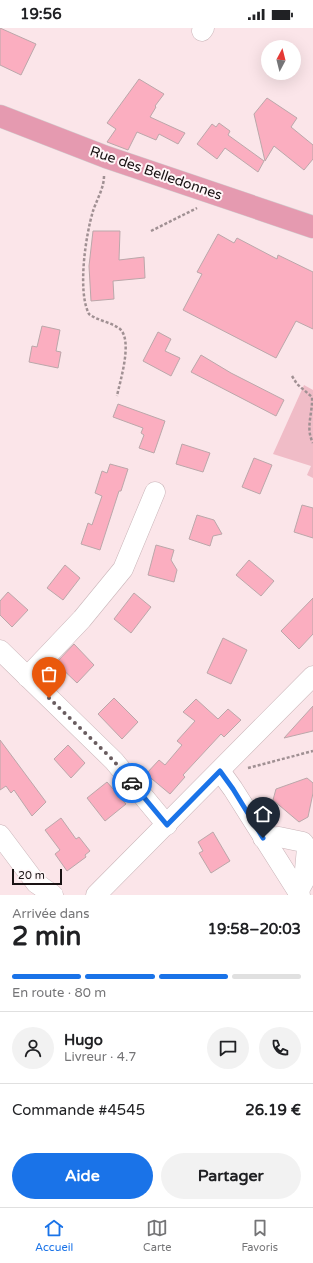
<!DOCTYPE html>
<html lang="fr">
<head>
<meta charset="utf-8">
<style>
	body { margin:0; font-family:"Varela Round",sans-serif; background:#f2f2f2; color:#202124; height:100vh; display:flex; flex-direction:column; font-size:15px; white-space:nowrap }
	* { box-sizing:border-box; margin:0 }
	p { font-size:13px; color:#757577 }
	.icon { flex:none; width:22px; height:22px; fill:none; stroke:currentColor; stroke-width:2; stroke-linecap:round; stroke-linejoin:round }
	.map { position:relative; height:867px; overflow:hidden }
	.panel { display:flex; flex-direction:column; background:#fff; flex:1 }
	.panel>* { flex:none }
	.needle { width:26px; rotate:7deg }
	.fabs { position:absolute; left:261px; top:12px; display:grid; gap:8px }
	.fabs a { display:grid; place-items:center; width:40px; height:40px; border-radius:50%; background:#fff; box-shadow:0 4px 16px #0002; font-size:20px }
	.scale { position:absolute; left:12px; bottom:10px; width:50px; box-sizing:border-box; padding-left:4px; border:2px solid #1a1314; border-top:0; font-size:11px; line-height:14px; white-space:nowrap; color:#1a1314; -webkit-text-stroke:3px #fff6f8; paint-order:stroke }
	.pin { position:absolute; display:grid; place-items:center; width:34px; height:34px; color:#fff; margin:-41px -17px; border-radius:50% 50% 50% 0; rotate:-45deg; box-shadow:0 0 4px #0007 }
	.pin .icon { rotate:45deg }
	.courier { position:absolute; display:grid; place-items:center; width:40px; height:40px; margin:-20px; border:3px solid #1a73e8; border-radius:50%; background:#fff; color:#222; box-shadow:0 1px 5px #0007 }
	.overview em { font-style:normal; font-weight:700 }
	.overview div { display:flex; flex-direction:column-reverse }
	.overview { display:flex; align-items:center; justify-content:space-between; height:68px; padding:0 12px }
	h1 { font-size:26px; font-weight:700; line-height:30px }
	.bar { display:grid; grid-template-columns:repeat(4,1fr); gap:6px 4px; align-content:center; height:48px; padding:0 12px }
	.bar i { height:5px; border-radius:3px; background:#e0e0e0 }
	.bar .active { background:#1a73e8 }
	.bar p { grid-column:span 4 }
	.line { display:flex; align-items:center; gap:10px; padding:0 12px; border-top:1px solid #e0e0e0 }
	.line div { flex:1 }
	.round { display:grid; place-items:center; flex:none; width:42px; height:42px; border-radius:21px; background:#f2f2f2 }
	.button { display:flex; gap:8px; margin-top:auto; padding:8px 12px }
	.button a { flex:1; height:46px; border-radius:24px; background:#1a73e8; color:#fff; font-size:16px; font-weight:700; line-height:46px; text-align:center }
	.button a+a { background:#f2f2f2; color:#202124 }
	.status { display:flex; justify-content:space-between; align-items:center; height:28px; padding:0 20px; background:#fff; direction:ltr }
	.status svg { height:11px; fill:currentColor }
	.menu { display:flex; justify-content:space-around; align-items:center; height:56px; border-top:1px solid #e0e0e0; background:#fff; font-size:11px; color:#757577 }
	.menu a { display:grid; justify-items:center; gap:2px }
	.menu .active { color:#1a73e8 }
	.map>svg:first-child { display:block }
	.green { fill:#f0bcc7 }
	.building { fill:#fbaec0; stroke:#bba7aa }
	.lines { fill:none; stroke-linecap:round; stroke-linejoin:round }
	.minor-casing { stroke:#c9b4b8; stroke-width:21 }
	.major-casing { stroke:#d1d0d0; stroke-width:23 }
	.path { stroke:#a09093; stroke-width:2.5; stroke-dasharray:3 2; stroke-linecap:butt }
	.minor { stroke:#fff; stroke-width:20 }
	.major { stroke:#e59ab0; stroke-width:22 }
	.done { stroke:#695c5f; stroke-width:4; stroke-dasharray:0 7.2 }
	.route { stroke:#1a73e8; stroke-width:5 }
	.labels { text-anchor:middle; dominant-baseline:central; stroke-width:4; stroke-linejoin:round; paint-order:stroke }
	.street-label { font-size:14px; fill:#1a1314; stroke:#fff6f8 }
</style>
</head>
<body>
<div class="status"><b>19:56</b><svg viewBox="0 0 49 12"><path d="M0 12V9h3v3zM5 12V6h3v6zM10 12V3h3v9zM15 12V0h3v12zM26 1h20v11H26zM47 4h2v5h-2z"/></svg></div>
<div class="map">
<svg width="313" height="867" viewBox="0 0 313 867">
	<rect width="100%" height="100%" fill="#fbe5e9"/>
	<path class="green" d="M304 357 313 362V450L307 447 311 438 273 426Z"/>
	<g class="building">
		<path d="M0 0 36 16 21 47 0 37Z"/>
		<path d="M139 51 164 66 155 78 156 79 150 89 185 105 178 116 159 106 156 112 137 104 128 122 107 114 116 101 107 95Z"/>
		<path d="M267 70 297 90 291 99 313 117V131L304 142 274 118 265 133 254 86Z"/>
		<path d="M219 95 230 103 228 107 264 133 258 144 225 120 217 131 197 116 212 96 216 99Z"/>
		<path d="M93 203H120L119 232 144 229 145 250 113 253 114 271 91 273 89 238Z"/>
		<path d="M218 206 234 215 237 210 277 231 278 227 313 244V301L296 293 276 330 183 282 202 246 197 244Z"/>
		<path d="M42 298 60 302 56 323 61 324 58 340 29 334 32 318 37 319Z"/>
		<path d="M158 304 171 311 165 323 180 330 171 348 143 333Z"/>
		<path d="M201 327 231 345 284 372 276 388 191 344Z"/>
		<path d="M118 376 165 393 154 425 139 420 144 407 141 405 143 400 113 389Z"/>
		<path d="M182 416 210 425 203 444 176 436Z"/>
		<path d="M254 430 272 437 260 466 242 459Z"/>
		<path d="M110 436 128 441 121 463H119L100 522 81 516 88 495 92 497 102 468 95 465 102 443 107 445Z"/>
		<path d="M302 477 313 480V510L294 504Z"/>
		<path d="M197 487 214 492 222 506 213 508 210 518 189 511Z"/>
		<path d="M156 517 174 522 171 532 177 542 174 554 148 547Z"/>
		<path d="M249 532 274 553 261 568 236 547Z"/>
		<path d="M65 537 80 550 63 572 47 560Z"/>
		<path d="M8 564 28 582 12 599 0 587V573Z"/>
		<path d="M134 565 151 579 131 605 114 591Z"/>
		<path d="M313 570V606L299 621 281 603Z"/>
		<path d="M223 610 247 622 231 656 207 645Z"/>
		<path d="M74 616 94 637 77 655 56 635Z"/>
		<path d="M114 670 138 694 122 711 98 686Z"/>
		<path d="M196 671 218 691 228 681 241 692 224 709 221 706 183 747 185 749 170 766 146 746 159 732 165 737 182 717 177 713 195 693 183 684Z"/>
		<path d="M313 678V703L284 710Z"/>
		<path d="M0 712 46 774 32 788 14 762 11 765 6 758 0 762Z"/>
		<path d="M68 717 85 735 71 750 54 731Z"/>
		<path d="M307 750 313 755V765L308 789 299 794 273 772 276 761Z"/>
		<path d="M107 754 126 776 105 793 87 770Z"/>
		<path d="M61 790 76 811 79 809 90 823 85 827 86 829 67 843 55 826 60 822 45 802Z"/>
		<path d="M213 804 230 833 211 845 199 825 203 823 198 814Z"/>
	</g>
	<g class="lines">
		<g class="minor-casing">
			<g id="minor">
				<path d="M202 3 204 0"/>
				<path d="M0 622 114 733 167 797"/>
				<path d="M27 649 82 591 123 541 155 464"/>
				<path d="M220 743 233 761 300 867"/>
				<path d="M0 807 36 855 53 867"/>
				<path d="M263 810 279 809 303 814 307 820 304 853 298 864"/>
				<path d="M96 867 313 648"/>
			</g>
		</g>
		<g class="major-casing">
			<path id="major" d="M0 88 106 129 313 199"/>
		</g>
		<g class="path">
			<path d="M104 148C104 160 97 171 93 183 86 206 77 263 89 286 98 293 111 294 120 301 133 313 120 353 117 368"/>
			<path d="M151 203 197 180"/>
			<path d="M292 348 297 356 312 369C313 385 305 400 313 415"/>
			<path d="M248 740 313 723"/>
		</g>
		<use href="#minor" class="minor"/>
		<use href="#major" class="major"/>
	</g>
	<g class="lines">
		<path class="done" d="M49 670 114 733 132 755"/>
		<path class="route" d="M132 755 167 797 220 743 233 761 263 810"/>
	</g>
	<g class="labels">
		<g class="street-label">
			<text transform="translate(156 145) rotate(19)">Rue des Belledonnes</text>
		</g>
	</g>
</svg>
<div class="fabs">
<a><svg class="needle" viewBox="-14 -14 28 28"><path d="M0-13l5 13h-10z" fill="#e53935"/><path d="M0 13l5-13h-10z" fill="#757577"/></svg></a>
</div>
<div class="scale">20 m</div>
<div class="pin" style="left:49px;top:670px;background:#ea580c"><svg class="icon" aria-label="bag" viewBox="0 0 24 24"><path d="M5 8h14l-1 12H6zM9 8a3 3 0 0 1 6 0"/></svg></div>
<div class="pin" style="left:263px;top:810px;background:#1f2937"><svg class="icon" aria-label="home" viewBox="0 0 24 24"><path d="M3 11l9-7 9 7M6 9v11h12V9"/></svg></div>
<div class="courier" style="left:132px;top:755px"><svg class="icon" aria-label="car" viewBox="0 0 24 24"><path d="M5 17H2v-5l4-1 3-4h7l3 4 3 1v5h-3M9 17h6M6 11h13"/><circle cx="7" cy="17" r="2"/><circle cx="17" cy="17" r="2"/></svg></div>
</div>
<section class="panel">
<div class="overview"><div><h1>2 min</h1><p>Arrivée dans</p></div><em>19:58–20:03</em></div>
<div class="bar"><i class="active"></i><i class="active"></i><i class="active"></i><i></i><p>En route · 80 m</p></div>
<div class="line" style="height:72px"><a class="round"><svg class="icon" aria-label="person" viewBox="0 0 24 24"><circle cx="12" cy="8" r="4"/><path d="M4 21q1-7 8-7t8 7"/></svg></a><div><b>Hugo</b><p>Livreur · 4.7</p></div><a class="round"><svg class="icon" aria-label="chat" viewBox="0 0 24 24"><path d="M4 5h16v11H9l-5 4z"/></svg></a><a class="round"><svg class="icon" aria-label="phone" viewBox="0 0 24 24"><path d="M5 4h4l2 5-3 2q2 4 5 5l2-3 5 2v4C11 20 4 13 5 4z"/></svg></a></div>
<div class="line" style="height:52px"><div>Commande #4545</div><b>26.19 €</b></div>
<div class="button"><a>Aide</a><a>Partager</a></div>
</section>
<nav class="menu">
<a class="active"><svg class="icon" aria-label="home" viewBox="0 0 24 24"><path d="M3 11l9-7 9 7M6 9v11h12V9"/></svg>Accueil</a>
<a><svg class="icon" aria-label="map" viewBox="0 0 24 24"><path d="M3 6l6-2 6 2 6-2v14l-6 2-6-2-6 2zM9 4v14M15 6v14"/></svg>Carte</a>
<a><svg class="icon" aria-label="saved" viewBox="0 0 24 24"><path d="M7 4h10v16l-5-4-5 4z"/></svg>Favoris</a>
</nav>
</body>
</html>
